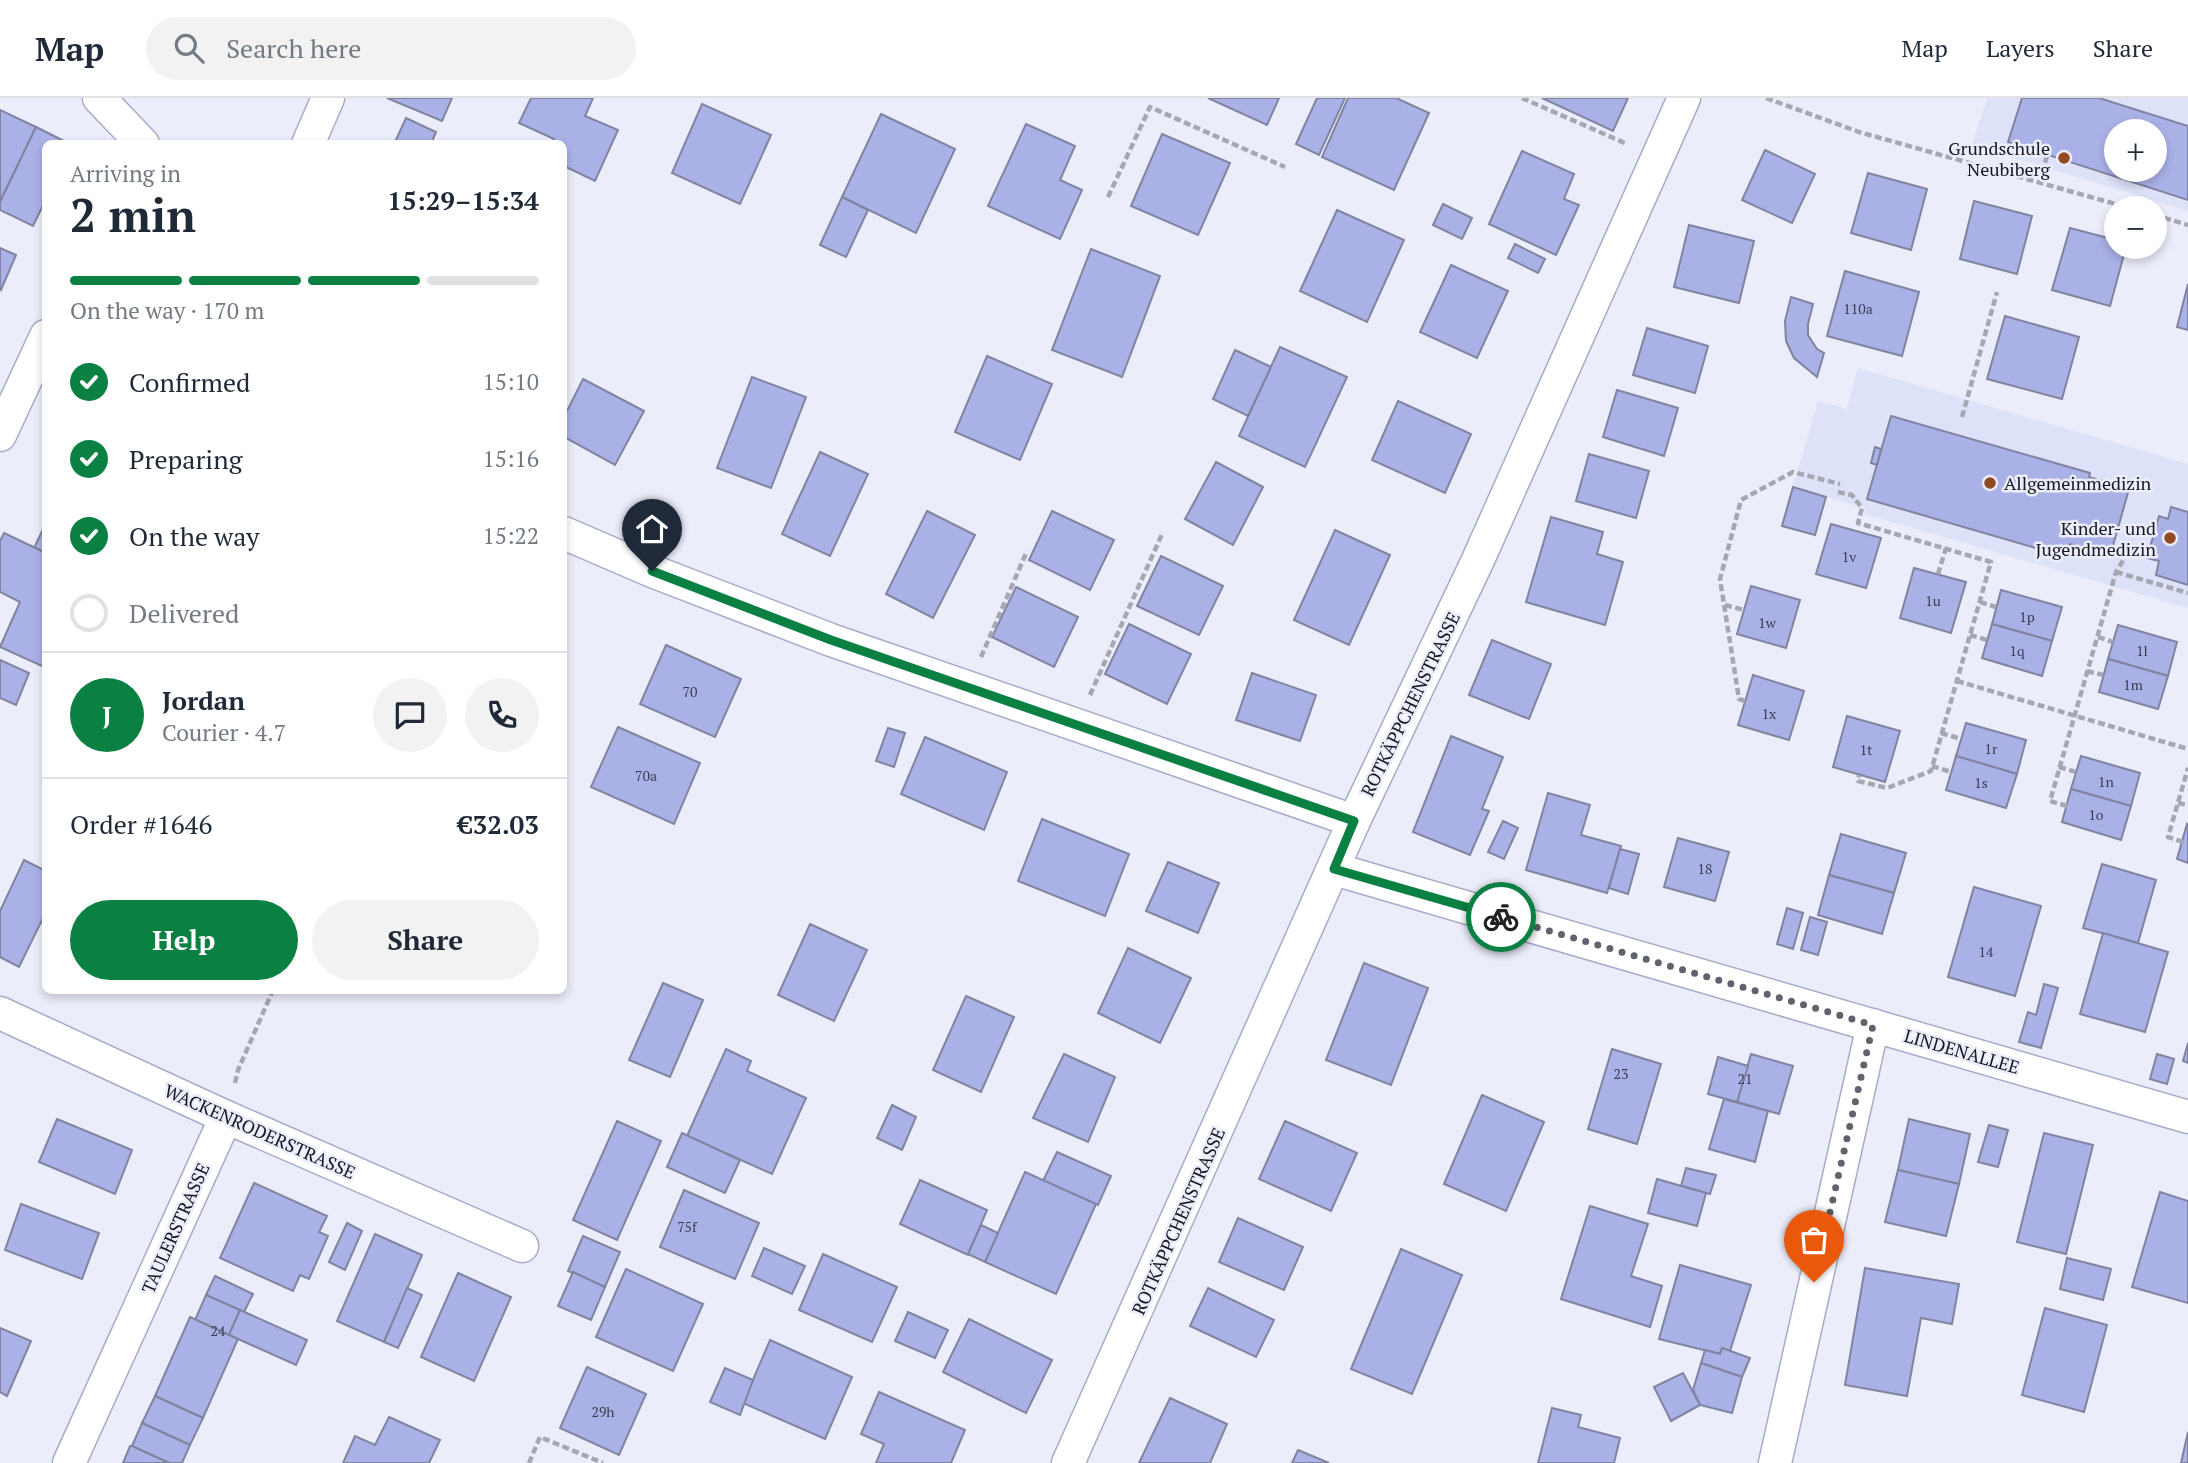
<!DOCTYPE html>
<html lang="en">
<head>
<meta charset="utf-8">
<style>
	body { margin:0; font-family:"PT Serif",serif; background:#f2f2f3; color:#1f2937; height:100vh; display:flex; flex-direction:column; font-size:26px; white-space:nowrap }
	* { box-sizing:border-box; margin:0 }
	p { font-size:23px; color:#747a83 }
	.icon { flex:none; width:38px; height:38px; fill:none; stroke:currentColor; stroke-width:2; stroke-linecap:round; stroke-linejoin:round }
	.map { position:relative; flex:1; overflow:hidden }
	.drawer { position:absolute; left:42px; top:42px; width:525px; height:854px; display:flex; flex-direction:column; background:#fff; border-radius:10px; box-shadow:0 4px 10px #0003 }
	.drawer>* { flex:none }
	.buttons { position:absolute; left:2104px; top:21px; display:grid; gap:14px }
	.buttons a { display:grid; place-items:center; width:63px; height:63px; border-radius:50%; background:#fff; box-shadow:0 4px 10px #0003; font-size:35px }
	.pin { position:absolute; display:grid; place-items:center; width:60px; height:60px; color:#fff; margin:-72px -30px; border-radius:50% 50% 50% 0; rotate:-45deg; box-shadow:0 0 7px #0007 }
	.pin .icon { rotate:45deg }
	.courier { position:absolute; display:grid; place-items:center; width:70px; height:70px; margin:-35px; border:5px solid #0b8043; border-radius:50%; background:#fff; color:#222; box-shadow:0 2px 9px #0007 }
	.head em { font-style:normal; font-weight:800 }
	.head div { display:flex; flex-direction:column-reverse }
	.head { display:flex; align-items:center; justify-content:space-between; height:119px; padding:0 28px }
	h1 { font-size:46px; font-weight:800; line-height:52px }
	.bar { display:grid; grid-template-columns:repeat(4,1fr); gap:10px 7px; align-content:center; height:84px; padding:0 28px }
	.bar i { height:9px; border-radius:5px; background:#e0e1e3 }
	.bar .active { background:#0b8043 }
	.bar p { grid-column:span 4 }
	.line { display:flex; align-items:center; gap:18px; padding:0 28px; border-top:2px solid #e0e1e3 }
	.line div { flex:1 }
	.round { display:grid; place-items:center; flex:none; width:74px; height:74px; border-radius:37px; background:#f2f2f3 }
	ol { padding:0 28px; list-style:none }
	li { display:flex; align-items:center; gap:21px; height:77px }
	li p { margin-inline-start:auto }
	li .icon { padding:7px; border-radius:50%; background:#0b8043; color:#fff; stroke-width:4 }
	li:last-child { color:#747a83 }
	li i { width:38px; height:38px; border:4px solid #e0e1e3; border-radius:50% }
	.cta { display:flex; gap:14px; margin-top:auto; padding:14px 28px }
	.cta a { flex:1; height:80px; border-radius:42px; background:#0b8043; color:#fff; font-size:28px; font-weight:800; line-height:80px; text-align:center }
	.cta a+a { background:#f2f2f3; color:#1f2937 }
	header { display:flex; align-items:center; gap:42px; box-sizing:border-box; height:98px; padding:0 35px; background:#fff; border-bottom:2px solid #e0e1e3 }
	header strong { font-size:33px }
	nav { display:flex; gap:38px; margin-inline-start:auto; font-size:24px }
	.search { width:490px; height:63px; background:#f2f2f3; display:flex; align-items:center; gap:18px; box-sizing:border-box; padding:0 24px; border-radius:38px; color:#747a83; font-size:26px }
	.map>svg:first-child { display:block }
	.built { fill:#dee2f9; fill-rule:evenodd }
	.building { fill:#aab1e7; stroke:#8084a0; stroke-width:2; fill-rule:evenodd }
	.lines { fill:none; stroke-linecap:round; stroke-linejoin:round }
	.minor-casing { stroke:#a7abc9; stroke-width:35 }
	.path { stroke:#a5a7b3; stroke-width:4.5; stroke-dasharray:7 3.5; stroke-linecap:butt }
	.minor { stroke:#fff; stroke-width:32 }
	.done { stroke:#60626d; stroke-width:7; stroke-dasharray:0 12.6 }
	.route { stroke:#0b8043; stroke-width:9 }
	.poi-dot { fill:#914a24; stroke:#ebedfa; stroke-width:2.5 }
	.labels { text-anchor:middle; dominant-baseline:central; stroke-width:5; stroke-linejoin:round; paint-order:stroke }
	.number-label { font-size:14px; fill:#3a3e52 }
	.poi-label { font-size:18px; fill:#151721; stroke:#ebedfa; text-anchor:end }
	.street-label { font-size:18px; fill:#151721; stroke:#ebedfa }
</style>
</head>
<body>
<header>
<strong>Map</strong>
<div class="search"><svg class="icon" aria-label="search" viewBox="0 0 24 24"><circle cx="10" cy="10" r="6"/><path d="M15 15l6 6"/></svg>Search here</div>
<nav><a>Map</a><a>Layers</a><a>Share</a></nav>
</header>
<div class="map">
<svg width="2188" height="1365" viewBox="0 0 2188 1365">
	<rect width="100%" height="100%" fill="#ebedfa"/>
	<g class="built">
		<path d="M1987 0H2188V113L1972 47ZM2116 33H2154V72H2116Z"/>
		<path d="M1858 270 2188 366V510L1864 416 1865 410 1793 389 1818 303 1847 311Z"/>
	</g>
	<g class="building">
		<path d="M387 0H452L442 23Z"/>
		<path d="M531 0H593L585 18 618 32 595 83 564 68V46H552L554 41 519 25Z"/>
		<path d="M1208 0H1279L1267 27Z"/>
		<path d="M1317 0H1345L1319 57 1296 46Z"/>
		<path d="M1348 0H1396L1429 15 1394 92 1322 59Z"/>
		<path d="M1542 0H1628L1613 33Z"/>
		<path d="M2022 0H2099L2188 28V102L2008 44ZM2116 33H2154V72H2116Z"/>
		<path d="M702 6 771 37 740 106 672 75Z"/>
		<path d="M0 12 36 29 0 104Z"/>
		<path d="M881 16 955 51 916 135 842 99Z"/>
		<path d="M406 20 436 34 431 46H394Z"/>
		<path d="M1026 26 1075 48 1060 82 1082 92 1060 141 988 108Z"/>
		<path d="M36 29 70 46H46V101L33 128 0 112V104Z"/>
		<path d="M1162 36 1230 65 1198 137 1131 108Z"/>
		<path d="M1765 52 1815 76 1792 125 1742 102Z"/>
		<path d="M1522 53 1574 76 1564 101 1579 107 1556 157 1489 126Z"/>
		<path d="M1868 75 1927 91 1911 152 1851 135Z"/>
		<path d="M842 99 868 112 846 159 820 147Z"/>
		<path d="M1974 103 2032 118 2017 176 1960 161Z"/>
		<path d="M1443 106 1472 120 1462 141 1433 127Z"/>
		<path d="M1337 112 1404 142 1367 224 1300 193Z"/>
		<path d="M1689 127 1754 143 1739 205 1674 189Z"/>
		<path d="M2070 130 2116 142V149H2126L2110 208 2052 192Z"/>
		<path d="M1515 146 1545 161 1538 175 1508 160Z"/>
		<path d="M0 150 16 157 1 192 0 191Z"/>
		<path d="M1091 151 1160 178 1122 279 1052 252Z"/>
		<path d="M1451 167 1508 193 1477 260 1420 234Z"/>
		<path d="M1845 173 1919 194 1902 258 1827 238Z"/>
		<path d="M2188 186V232L2177 229Z"/>
		<path d="M1791 199 1813 206 1808 226V237L1817 251 1824 255 1817 279 1794 260 1786 243 1785 223Z"/>
		<path d="M2005 218 2079 239 2062 301 1987 281Z"/>
		<path d="M1647 230 1708 248 1695 295 1633 277Z"/>
		<path d="M1280 249 1347 279 1305 369 1239 338Z"/>
		<path d="M1235 252 1271 269 1248 318 1213 301Z"/>
		<path d="M987 258 1052 286 1020 362 955 334Z"/>
		<path d="M752 279 806 299 771 390 717 370Z"/>
		<path d="M583 281 644 313 615 367 564 339V319Z"/>
		<path d="M1617 292 1678 310 1664 358 1603 339Z"/>
		<path d="M1398 303 1471 336 1445 395 1372 362Z"/>
		<path d="M1891 318 2090 375 2089 379 2129 391 2110 458 2070 446 2067 459 1867 401Z"/>
		<path d="M1875 349 1881 351 1877 367 1871 365Z"/>
		<path d="M820 354 868 376 830 458 782 436Z"/>
		<path d="M1589 356 1649 373 1636 420 1576 403Z"/>
		<path d="M1216 364 1263 389 1233 447 1185 421Z"/>
		<path d="M1793 389 1826 399 1815 437 1782 428Z"/>
		<path d="M2171 409 2188 414V487L2156 477 2159 463 2147 460 2159 418 2168 421Z"/>
		<path d="M927 413 975 437 933 520 886 496Z"/>
		<path d="M1052 413 1114 442 1090 492 1029 462Z"/>
		<path d="M1551 419 1603 434 1597 456 1623 464 1605 527 1526 504Z"/>
		<path d="M46 425V455L34 450Z"/>
		<path d="M1831 426 1881 440 1866 490 1816 476Z"/>
		<path d="M1335 432 1390 457 1349 547 1294 522Z"/>
		<path d="M4 435 46 455 44 569 0 549 20 504 0 494V443Z"/>
		<path d="M1161 458 1223 488 1199 537 1137 508Z"/>
		<path d="M1914 470 1966 484 1951 535 1900 520Z"/>
		<path d="M1751 488 1800 502 1786 550 1737 536Z"/>
		<path d="M1016 489 1078 519 1054 569 992 539Z"/>
		<path d="M2001 492 2062 509 2052 543 1992 526Z"/>
		<path d="M1129 526 1191 556 1167 606 1105 576Z"/>
		<path d="M1992 526 2052 543 2042 578 1982 560Z"/>
		<path d="M2118 527 2177 544 2168 578 2108 561Z"/>
		<path d="M1492 542 1551 566 1529 621 1469 597Z"/>
		<path d="M666 547 741 581 715 639 640 606Z"/>
		<path d="M2108 561 2168 578 2158 611 2099 594Z"/>
		<path d="M0 562 29 575 16 607 0 600Z"/>
		<path d="M1252 575 1316 597 1300 643 1236 622Z"/>
		<path d="M1753 577 1804 593 1789 642 1738 627Z"/>
		<path d="M1847 618 1900 633 1885 684 1833 669Z"/>
		<path d="M1966 625 2026 642 2017 676 1956 658Z"/>
		<path d="M618 629 700 665 674 726 591 689Z"/>
		<path d="M888 630 905 635 894 669 876 663Z"/>
		<path d="M1451 638 1503 659 1482 711 1489 713 1470 757 1413 734Z"/>
		<path d="M925 639 1007 674 984 732 901 696Z"/>
		<path d="M1956 658 2017 676 2006 710 1946 692Z"/>
		<path d="M2081 658 2140 675 2131 708 2071 691Z"/>
		<path d="M2071 691 2131 708 2121 742 2062 724Z"/>
		<path d="M1548 695 1590 707 1581 737 1621 748 1607 795 1526 772Z"/>
		<path d="M1042 721 1129 756 1105 818 1018 783Z"/>
		<path d="M1503 723 1518 730 1504 761 1488 754Z"/>
		<path d="M2187 726 2188 727V765L2177 761Z"/>
		<path d="M1841 736 1906 755 1894 795 1829 777Z"/>
		<path d="M1678 740 1729 754 1715 803 1664 789Z"/>
		<path d="M1620 751 1639 756 1628 796 1609 790Z"/>
		<path d="M24 762 46 773V814L19 869 0 859V813Z"/>
		<path d="M1168 764 1219 785 1198 835 1146 813Z"/>
		<path d="M2102 766 2156 782 2138 845 2083 830Z"/>
		<path d="M1829 777 1894 795 1882 836 1818 817Z"/>
		<path d="M1974 789 2041 808 2015 898 1948 879Z"/>
		<path d="M1787 810 1803 815 1793 851 1777 846Z"/>
		<path d="M1810 819 1827 824 1818 857 1801 852Z"/>
		<path d="M810 826 867 852 834 923 778 897Z"/>
		<path d="M2103 835 2168 854 2145 934 2080 916Z"/>
		<path d="M1128 850 1191 880 1160 945 1098 915Z"/>
		<path d="M1364 865 1428 890 1391 987 1326 962Z"/>
		<path d="M663 885 703 902 670 979 629 962Z"/>
		<path d="M2044 886 2058 890 2041 950 2019 944 2028 914 2036 917Z"/>
		<path d="M966 898 1014 919 981 994 933 972Z"/>
		<path d="M2188 945V965L2183 963Z"/>
		<path d="M726 951 751 963 747 973 806 1000 772 1076 687 1038Z"/>
		<path d="M1612 951 1661 966 1637 1046 1588 1031Z"/>
		<path d="M1064 956 1115 979 1088 1044 1033 1020Z"/>
		<path d="M1751 956 1793 968 1779 1016 1737 1004Z"/>
		<path d="M2157 956 2174 961 2167 986 2150 981Z"/>
		<path d="M1718 959 1748 968 1737 1004 1708 996Z"/>
		<path d="M1482 997 1544 1024 1506 1113 1444 1086Z"/>
		<path d="M1724 1001 1768 1013 1755 1064 1709 1051Z"/>
		<path d="M892 1007 916 1019 902 1052 877 1040Z"/>
		<path d="M57 1021 132 1052 115 1096 39 1064Z"/>
		<path d="M1909 1021 1970 1036 1959 1086 1898 1072Z"/>
		<path d="M617 1023 661 1043 617 1142 573 1122Z"/>
		<path d="M1285 1023 1357 1055 1331 1113 1259 1081Z"/>
		<path d="M1989 1027 2008 1032 1998 1069 1978 1064Z"/>
		<path d="M682 1035 740 1062 725 1095 667 1069Z"/>
		<path d="M2044 1035 2093 1047 2066 1156 2017 1144Z"/>
		<path d="M1057 1054 1111 1078 1098 1107 1043 1083Z"/>
		<path d="M1686 1070 1716 1077 1710 1096 1681 1088Z"/>
		<path d="M1898 1072 1959 1086 1946 1138 1885 1124Z"/>
		<path d="M1025 1074 1096 1106 1056 1196 985 1164Z"/>
		<path d="M1657 1081 1706 1095 1697 1128 1648 1115Z"/>
		<path d="M920 1082 987 1112 968 1157 900 1126Z"/>
		<path d="M254 1085 327 1118 319 1134 328 1138 309 1181 300 1177 293 1193 220 1160Z"/>
		<path d="M684 1092 759 1125 735 1181 660 1149Z"/>
		<path d="M2160 1094 2188 1103V1205L2132 1189Z"/>
		<path d="M21 1106 99 1135 82 1181 5 1152Z"/>
		<path d="M1590 1108 1648 1126 1631 1178 1662 1188 1650 1229 1561 1201Z"/>
		<path d="M1238 1120 1303 1149 1284 1192 1219 1164Z"/>
		<path d="M347 1125 362 1133 345 1172 329 1164Z"/>
		<path d="M981 1127 998 1135 985 1164 968 1156Z"/>
		<path d="M375 1136 422 1157 384 1244 337 1223Z"/>
		<path d="M583 1138 620 1154 605 1189 568 1173Z"/>
		<path d="M764 1150 805 1168 792 1196 752 1178Z"/>
		<path d="M1401 1151 1462 1177 1412 1296 1351 1271Z"/>
		<path d="M823 1156 897 1189 872 1244 799 1212Z"/>
		<path d="M2067 1160 2111 1171 2103 1202 2060 1191Z"/>
		<path d="M1680 1167 1751 1187 1730 1253 1722 1250 1720 1256 1659 1241Z"/>
		<path d="M1865 1170 1959 1186 1952 1226 1921 1220 1907 1298 1845 1287Z"/>
		<path d="M626 1171 703 1206 673 1273 596 1239Z"/>
		<path d="M573 1174 605 1189 591 1222 558 1208Z"/>
		<path d="M458 1175 511 1199 474 1283 421 1259Z"/>
		<path d="M215 1178 253 1196 244 1214 206 1197Z"/>
		<path d="M407 1190 422 1197 398 1250 384 1244Z"/>
		<path d="M1208 1190 1274 1222 1256 1259 1190 1228Z"/>
		<path d="M206 1197 240 1212 229 1237 195 1222Z"/>
		<path d="M2045 1210 2107 1227 2084 1314 2022 1297Z"/>
		<path d="M240 1212 307 1242 296 1267 229 1237Z"/>
		<path d="M908 1214 948 1232 935 1260 895 1243Z"/>
		<path d="M190 1219 238 1241 203 1320 155 1298Z"/>
		<path d="M969 1221 1052 1262 1026 1315 943 1274Z"/>
		<path d="M0 1230 31 1243 7 1298 0 1294Z"/>
		<path d="M770 1242 852 1279 825 1341 743 1305Z"/>
		<path d="M1722 1250 1750 1260 1742 1279 1701 1265 1705 1252 1720 1256Z"/>
		<path d="M1701 1265 1742 1279 1732 1315 1700 1307 1693 1292Z"/>
		<path d="M587 1269 646 1296 619 1357 560 1330Z"/>
		<path d="M725 1270 753 1282 740 1317 710 1304Z"/>
		<path d="M1683 1275 1700 1307 1671 1323 1654 1289Z"/>
		<path d="M879 1294 965 1332 951 1365H876L884 1346 861 1336Z"/>
		<path d="M155 1298 203 1320 190 1347 142 1325Z"/>
		<path d="M1170 1300 1227 1326 1210 1365H1139Z"/>
		<path d="M1552 1310 1581 1317 1578 1329 1620 1340 1614 1365H1538Z"/>
		<path d="M389 1319 440 1342 429 1365H343L355 1338 375 1347Z"/>
		<path d="M142 1325 190 1347 182 1365H169L132 1348Z"/>
		<path d="M2188 1334V1365H2181Z"/>
		<path d="M130 1348H132L169 1365H123Z"/>
		<path d="M1298 1352 1329 1365H1292Z"/>
	</g>
	<g class="lines">
		<g class="minor-casing">
			<g id="minor">
				<path d="M99 0 143 46"/>
				<path d="M308 46 328 0"/>
				<path d="M0 337 46 238"/>
				<path d="M564 435 652 473 831 542 1354 723"/>
				<path d="M1334 771 2188 1019"/>
				<path d="M0 915 226 1019 522 1148"/>
				<path d="M69 1365 226 1019"/>
				<path d="M1068 1365 1354 723 1478 462 1684 0"/>
				<path d="M1775 1365 1873 927"/>
			</g>
		</g>
		<g class="path">
			<path d="M1522 0 1627 46"/>
			<path d="M1766 0 1859 34 2130 110"/>
			<path d="M2040 85 2047 57"/>
			<path d="M1108 99 1150 9 1285 69"/>
			<path d="M2154 117 2188 127"/>
			<path d="M1962 319 1997 194"/>
			<path d="M1838 394 1852 397 1862 410 1858 425 1991 464 1931 673 1887 690 1858 683 1859 677"/>
			<path d="M2116 474 2188 495"/>
			<path d="M1938 476 1946 450"/>
			<path d="M1980 504 1996 509"/>
			<path d="M1725 507 1744 512"/>
			<path d="M1970 537 1987 542"/>
			<path d="M2098 539 2113 544"/>
			<path d="M981 559 1027 453"/>
			<path d="M2087 573 2103 577"/>
			<path d="M1957 583 2188 651"/>
			<path d="M1090 597 1163 434"/>
			<path d="M1745 603 1739 601 1720 481 1741 402 1793 374 1840 386"/>
			<path d="M1941 635 1961 641"/>
			<path d="M1932 668 1951 674"/>
			<path d="M2059 669 2076 674"/>
			<path d="M2178 705 2188 707"/>
			<path d="M2067 708 2050 703 2116 474 2124 461"/>
			<path d="M2183 744 2168 739 2188 670"/>
			<path d="M235 985 238 972 273 892"/>
			<path d="M529 1365 540 1339 603 1365"/>
		</g>
		<use href="#minor" class="minor"/>
	</g>
	<g class="lines">
		<path class="done" d="M1501 819 1873 927 1814 1184"/>
		<path class="route" d="M652 473 831 542 1354 723 1334 771 1501 819"/>
	</g>
	<g class="poi-dot">
		<circle cx="2064" cy="60" r="7"/>
		<circle cx="1990" cy="385" r="7"/>
		<circle cx="2170" cy="440" r="7"/>
	</g>
	<g class="labels">
		<g class="number-label">
			<text x="1858" y="210">110a</text>
			<text x="1849" y="458">1v</text>
			<text x="1933" y="502">1u</text>
			<text x="2027" y="518">1p</text>
			<text x="1767" y="524">1w</text>
			<text x="2017" y="552">1q</text>
			<text x="2142" y="552">1l</text>
			<text x="2133" y="586">1m</text>
			<text x="690" y="593">70</text>
			<text x="1769" y="615">1x</text>
			<text x="1991" y="650">1r</text>
			<text x="1866" y="651">1t</text>
			<text x="646" y="677">70a</text>
			<text x="2106" y="683">1n</text>
			<text x="1981" y="684">1s</text>
			<text x="2096" y="716">1o</text>
			<text x="1705" y="770">18</text>
			<text x="1986" y="853">14</text>
			<text x="1621" y="975">23</text>
			<text x="1745" y="980">21</text>
			<text x="687" y="1128">75f</text>
			<text x="218" y="1232">24</text>
			<text x="603" y="1313">29h</text>
		</g>
		<g class="poi-label">
			<text x="2050" y="50">Grundschule<tspan x="2050" dy="21">Neubiberg</tspan></text>
			<text x="2004" y="385" text-anchor="start">Allgemeinmedizin</text>
			<text x="2156" y="430">Kinder- und<tspan x="2156" dy="21">Jugendmedizin</tspan></text>
		</g>
		<g class="street-label">
			<text transform="translate(1410 606) rotate(-64)">ROTKÄPPCHENSTRASSE</text>
			<text transform="translate(1962 953) rotate(16)">LINDENALLEE</text>
			<text transform="translate(260 1033) rotate(24)">WACKENRODERSTRASSE</text>
			<text transform="translate(1178 1123) rotate(-66)">ROTKÄPPCHENSTRASSE</text>
			<text transform="translate(175 1130) rotate(-66)">TAULERSTRASSE</text>
		</g>
	</g>
</svg>
<div class="buttons">
<a>+</a>
<a>−</a>
</div>
<div class="pin" style="left:1814px;top:1184px;background:#ea580c"><svg class="icon" aria-label="bag" viewBox="0 0 24 24"><path d="M5 8h14l-1 12H6zM9 8a3 3 0 0 1 6 0"/></svg></div>
<div class="pin" style="left:652px;top:473px;background:#1f2937"><svg class="icon" aria-label="home" viewBox="0 0 24 24"><path d="M3 11l9-7 9 7M6 9v11h12V9"/></svg></div>
<div class="courier" style="left:1501px;top:819px"><svg class="icon" aria-label="bike" viewBox="0 0 24 24"><circle cx="6" cy="16" r="4"/><circle cx="18" cy="16" r="4"/><path d="M6 16l4-8h5l3 8M10 8l3 8H6M13 5h3"/></svg></div>
<section class="drawer">
<div class="head"><div><h1>2 min</h1><p>Arriving in</p></div><em>15:29–15:34</em></div>
<div class="bar"><i class="active"></i><i class="active"></i><i class="active"></i><i></i><p>On the way · 170 m</p></div>
<ol>
<li><svg class="icon" aria-label="check" viewBox="0 0 24 24"><path d="M5 12l5 5 9-10"/></svg>Confirmed<p>15:10</p></li>
<li><svg class="icon" aria-label="check" viewBox="0 0 24 24"><path d="M5 12l5 5 9-10"/></svg>Preparing<p>15:16</p></li>
<li><svg class="icon" aria-label="check" viewBox="0 0 24 24"><path d="M5 12l5 5 9-10"/></svg>On the way<p>15:22</p></li>
<li><i></i>Delivered</li>
</ol>
<div class="line" style="height:126px"><b class="round" style="background:#0b8043;color:#fff">J</b><div><b>Jordan</b><p>Courier · 4.7</p></div><a class="round"><svg class="icon" aria-label="chat" viewBox="0 0 24 24"><path d="M4 5h16v11H9l-5 4z"/></svg></a><a class="round"><svg class="icon" aria-label="phone" viewBox="0 0 24 24"><path d="M5 4h4l2 5-3 2q2 4 5 5l2-3 5 2v4C11 20 4 13 5 4z"/></svg></a></div>
<div class="line" style="height:91px"><div>Order #1646</div><b>€32.03</b></div>
<div class="cta"><a>Help</a><a>Share</a></div>
</section>
</div>
</body>
</html>
